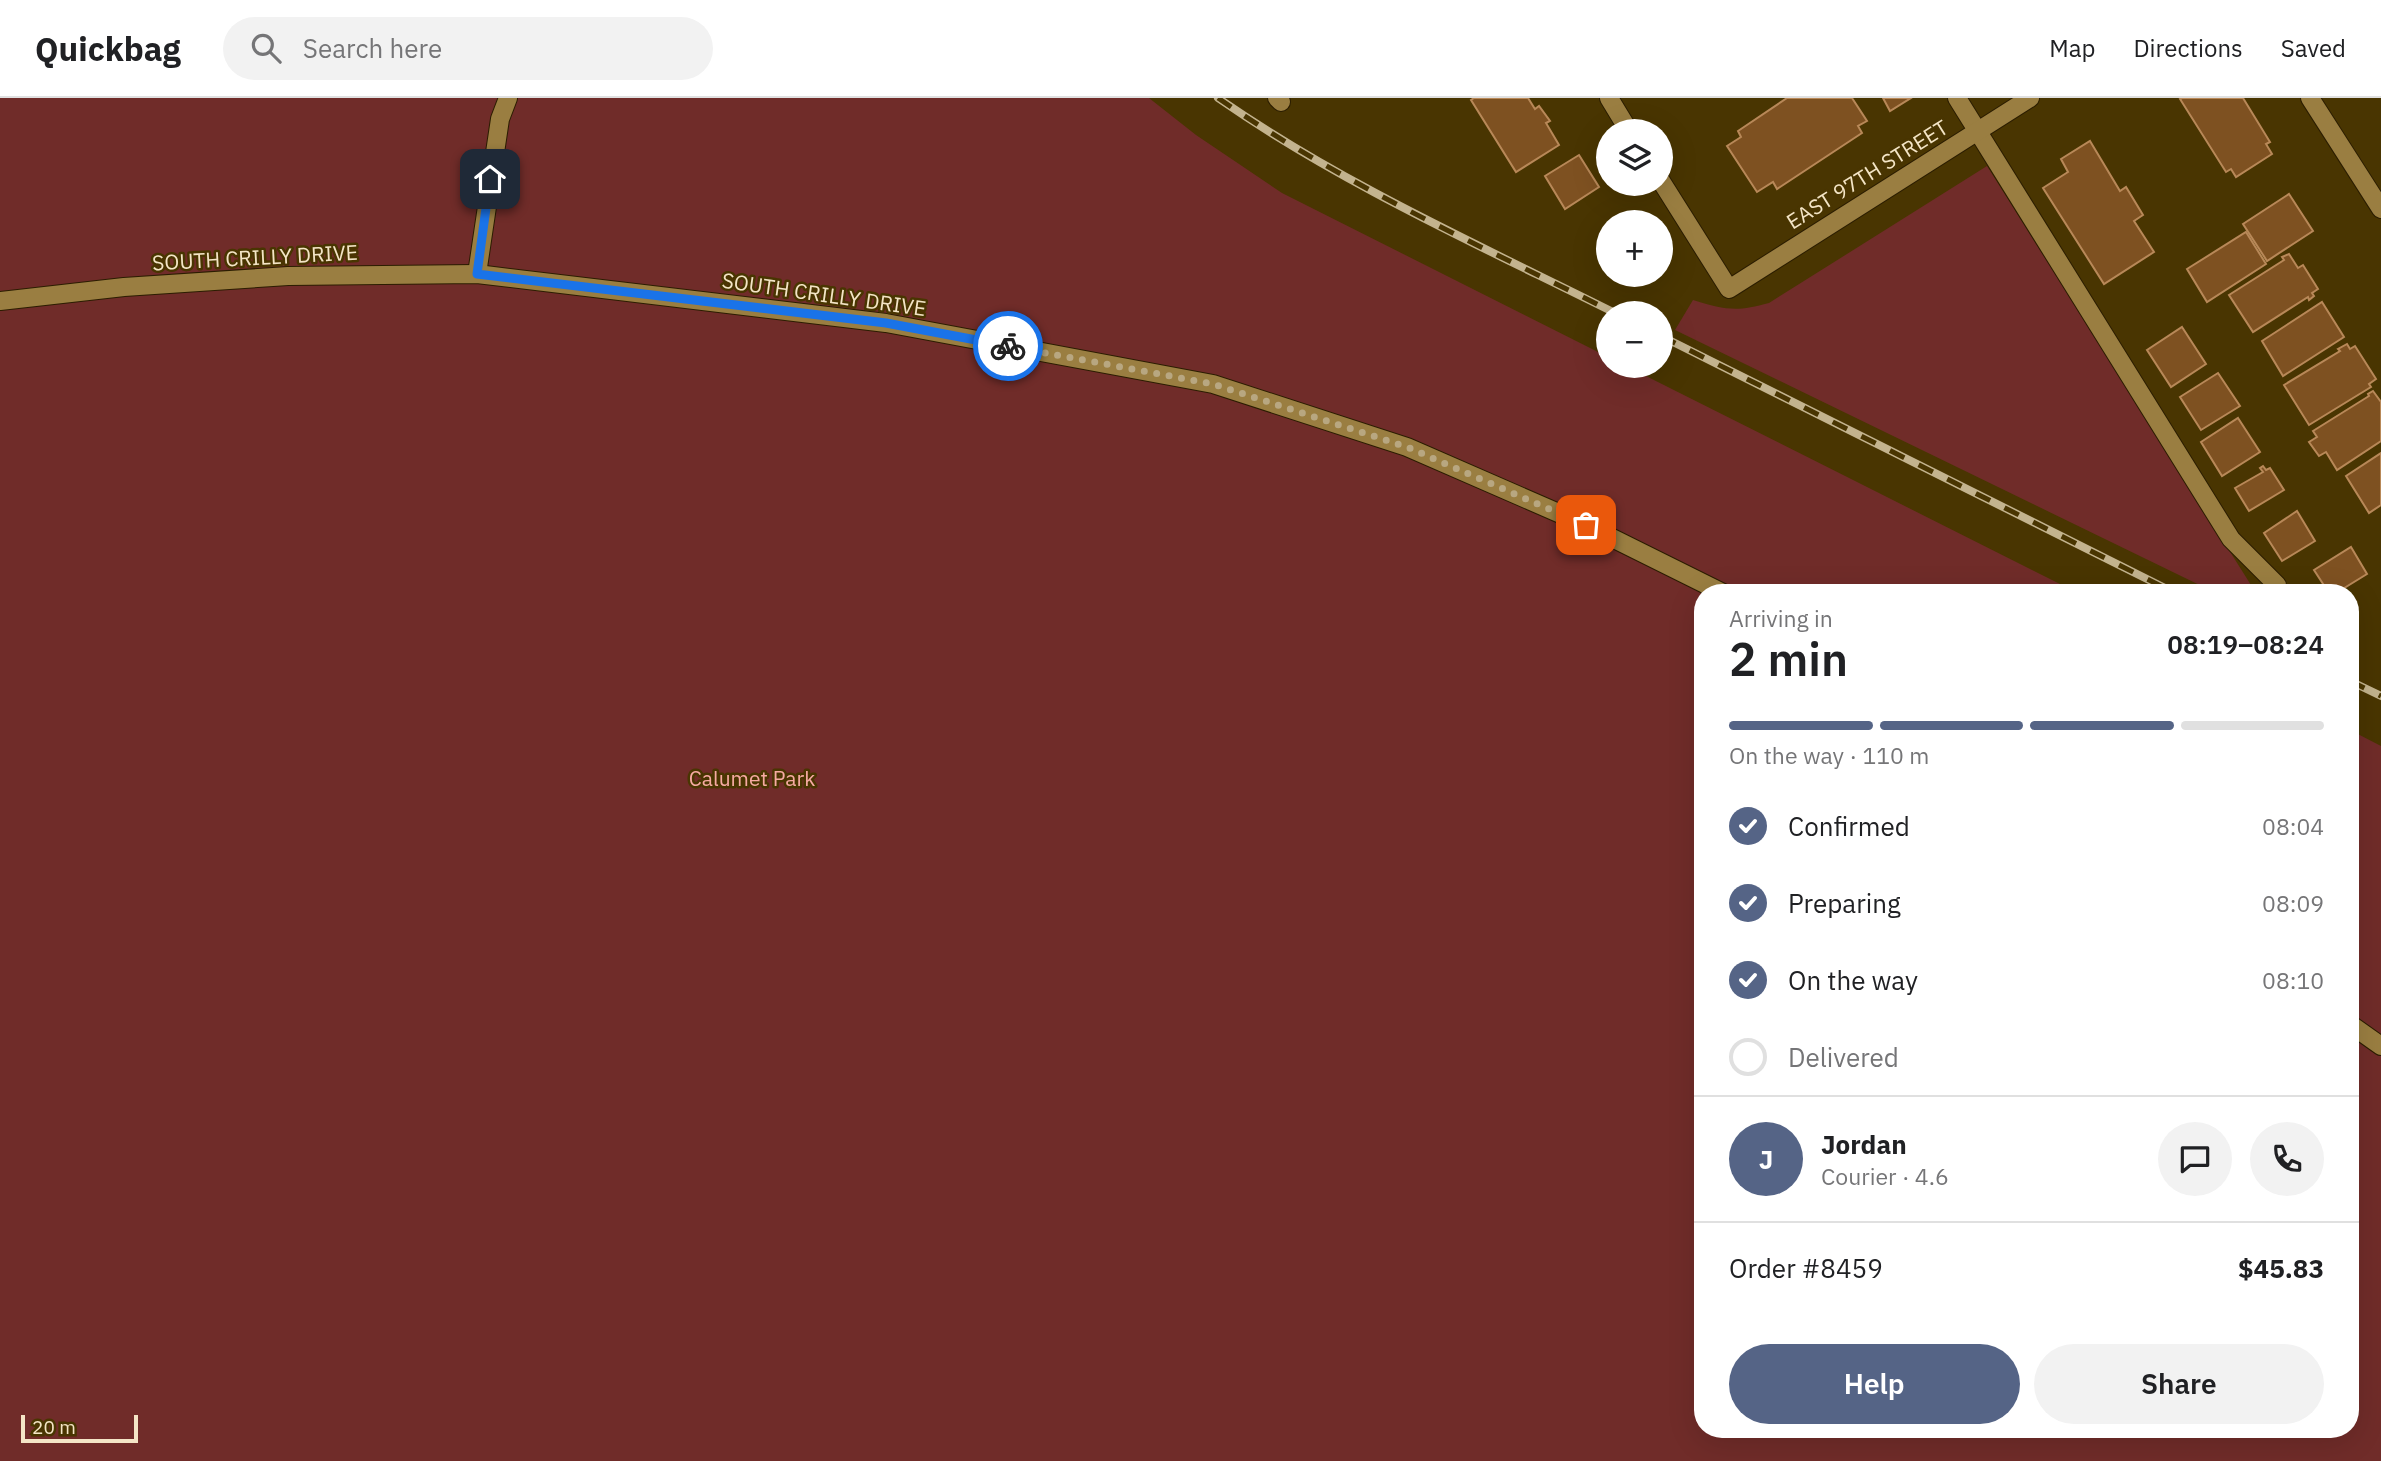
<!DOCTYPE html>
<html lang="en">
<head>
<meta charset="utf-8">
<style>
	body { margin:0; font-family:"IBM Plex Sans",sans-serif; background:#f2f2f2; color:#202124; height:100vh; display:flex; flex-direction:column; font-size:26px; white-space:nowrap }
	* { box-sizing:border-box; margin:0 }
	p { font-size:23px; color:#757577 }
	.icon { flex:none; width:38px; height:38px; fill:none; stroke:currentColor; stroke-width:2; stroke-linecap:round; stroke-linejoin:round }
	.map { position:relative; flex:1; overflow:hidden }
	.sheet { position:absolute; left:1694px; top:486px; width:665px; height:854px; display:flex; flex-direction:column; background:#fff; border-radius:28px; box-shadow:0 7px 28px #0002 }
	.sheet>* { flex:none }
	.controls { position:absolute; left:1596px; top:21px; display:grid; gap:14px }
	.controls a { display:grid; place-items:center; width:77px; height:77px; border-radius:50%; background:#fff; box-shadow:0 7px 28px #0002; font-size:35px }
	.scale { position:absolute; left:21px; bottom:18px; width:117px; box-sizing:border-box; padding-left:7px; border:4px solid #f4e5c6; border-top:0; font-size:19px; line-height:24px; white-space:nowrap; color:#f4e5c6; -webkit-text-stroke:5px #493501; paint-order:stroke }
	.pin { position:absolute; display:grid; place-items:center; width:60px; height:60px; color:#fff; margin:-30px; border-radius:14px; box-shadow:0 4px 10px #0006 }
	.courier { position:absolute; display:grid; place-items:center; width:70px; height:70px; margin:-35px; border:5px solid #1a73e8; border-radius:50%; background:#fff; color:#222; box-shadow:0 2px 9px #0007 }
	.headline em { font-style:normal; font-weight:600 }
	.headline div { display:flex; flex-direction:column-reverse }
	.headline { display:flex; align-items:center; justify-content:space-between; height:119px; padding:0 35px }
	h1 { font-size:46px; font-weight:600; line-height:52px }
	.bar { display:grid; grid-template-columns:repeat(4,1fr); gap:10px 7px; align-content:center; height:84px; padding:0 35px }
	.bar i { height:9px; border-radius:5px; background:#e0e0e0 }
	.bar .active { background:#556486 }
	.bar p { grid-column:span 4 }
	.line { display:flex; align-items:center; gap:18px; padding:0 35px; border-top:2px solid #e0e0e0 }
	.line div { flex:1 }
	.round { display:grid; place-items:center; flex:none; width:74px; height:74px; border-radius:37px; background:#f2f2f2 }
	ol { padding:0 35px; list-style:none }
	li { display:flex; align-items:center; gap:21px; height:77px }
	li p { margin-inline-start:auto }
	li .icon { padding:7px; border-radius:50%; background:#556486; color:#fff; stroke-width:4 }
	li:last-child { color:#757577 }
	li i { width:38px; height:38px; border:4px solid #e0e0e0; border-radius:50% }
	.primary-button { display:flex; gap:14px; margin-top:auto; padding:14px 35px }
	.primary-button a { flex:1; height:80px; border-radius:42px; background:#556486; color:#fff; font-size:28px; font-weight:600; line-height:80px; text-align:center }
	.primary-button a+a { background:#f2f2f2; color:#202124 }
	header { display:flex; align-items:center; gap:42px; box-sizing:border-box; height:98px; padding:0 35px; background:#fff; border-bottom:2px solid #e0e0e0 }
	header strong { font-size:33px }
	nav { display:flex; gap:38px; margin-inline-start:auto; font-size:24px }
	.search { width:490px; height:63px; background:#f2f2f2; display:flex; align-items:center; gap:18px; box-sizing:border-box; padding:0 24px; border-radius:38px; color:#757577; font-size:26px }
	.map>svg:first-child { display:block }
	.green { fill:#702c29 }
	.building { fill:#7e5121; stroke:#b88858; stroke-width:2 }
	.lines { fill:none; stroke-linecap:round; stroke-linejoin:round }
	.lane-casing { stroke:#2b1d00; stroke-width:20 }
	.street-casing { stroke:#2b1d00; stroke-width:20 }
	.lane { stroke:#9a7e41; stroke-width:18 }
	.street { stroke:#9a7e41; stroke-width:18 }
	.rail-casing { stroke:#c3b38e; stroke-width:8 }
	.rail { stroke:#493501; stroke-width:5; stroke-dasharray:16; stroke-linecap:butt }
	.done { stroke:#b8a781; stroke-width:7; stroke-dasharray:0 12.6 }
	.route { stroke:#1a73e8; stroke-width:9 }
	.labels { text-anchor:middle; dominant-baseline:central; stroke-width:5; stroke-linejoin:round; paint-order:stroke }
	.street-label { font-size:21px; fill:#f4e5c6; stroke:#493501 }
	.park-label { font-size:21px; fill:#f7aaa3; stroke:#493501 }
</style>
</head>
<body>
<header>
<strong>Quickbag</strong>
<div class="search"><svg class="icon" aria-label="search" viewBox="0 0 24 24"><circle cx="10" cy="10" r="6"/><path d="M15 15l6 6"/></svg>Search here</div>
<nav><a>Map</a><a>Directions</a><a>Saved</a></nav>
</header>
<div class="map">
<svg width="2381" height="1363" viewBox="0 0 2381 1363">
	<rect width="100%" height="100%" fill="#493501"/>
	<g class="green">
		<path d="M0 0H1149L1196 37 1282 95 1608 259V268H1626L2078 495H1703V1332H2350V632L2381 648V1363H0Z"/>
		<path d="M1987 68 2256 495H2216L1675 232 1693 202C1725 212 1737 214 1769 205Z"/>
	</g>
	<g class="building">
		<path d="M1474 0H1528L1535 11 1539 8 1550 23 1546 25 1559 47 1516 74 1471 2Z"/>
		<path d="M1787 0H1852L1867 23 1858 28 1862 35 1777 91 1773 84 1757 94 1727 48 1741 39 1738 33Z"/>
		<path d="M1883 0H1911L1890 13Z"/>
		<path d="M2182 0H2243L2270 44 2266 46 2272 56 2236 79 2231 71 2226 74 2180 1Z"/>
		<path d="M2090 43 2120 93 2126 89 2143 117 2134 123 2154 154 2104 186 2043 90 2068 74 2061 61Z"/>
		<path d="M1579 57 1599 89 1565 111 1545 78Z"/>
		<path d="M2289 96 2313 133 2267 163 2243 126Z"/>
		<path d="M2246 134 2266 166 2207 204 2187 171Z"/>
		<path d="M2289 156 2298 170 2303 167 2318 191 2312 195 2314 198 2309 202 2308 199 2253 234 2229 197 2284 162 2282 159Z"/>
		<path d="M2322 204 2344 239 2283 278 2262 243Z"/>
		<path d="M2182 229 2206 266 2171 289 2147 252Z"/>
		<path d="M2347 246 2350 251 2355 248 2376 281 2369 286 2371 289 2309 327 2284 287 2340 253 2338 251Z"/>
		<path d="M2218 275 2240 308 2201 332 2180 299Z"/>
		<path d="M2373 293 2381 304V343L2337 372 2326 354 2319 358 2309 344 2317 339 2313 333 2369 298 2368 296Z"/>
		<path d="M2238 320 2260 354 2222 378 2201 344Z"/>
		<path d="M2381 355V407L2369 415 2346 378Z"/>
		<path d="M2263 368 2266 372 2270 370 2284 392 2249 413 2235 390 2263 374 2260 370Z"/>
		<path d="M2297 413 2315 443 2282 463 2264 435Z"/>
		<path d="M2351 449 2367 476 2336 495H2329L2314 472Z"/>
	</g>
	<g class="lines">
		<g class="lane-casing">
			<g id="lane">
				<path d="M1277 0 1281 4"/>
				<path d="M1957 0 2231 441 2277 487"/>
			</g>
		</g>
		<g class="street-casing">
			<g id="street">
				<path d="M1609 0 1629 33"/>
				<path d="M2310 0 2381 111"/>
				<path d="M1661 83 1729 191 2030 0"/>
				<path d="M477 176 500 21 508 0"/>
				<path d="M0 203 124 189 288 178 477 176 886 225 1213 286 1407 349 1586 427 1723 495"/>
				<path d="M2350 926 2381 948"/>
			</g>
		</g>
		<use href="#lane" class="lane"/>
		<use href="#street" class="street"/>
		<g class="rail-casing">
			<g id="rail">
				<path d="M1218 0C1342 86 1481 148 1615 215"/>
				<path d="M1661 238 2175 495"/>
				<path d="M2350 583 2381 598"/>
			</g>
		</g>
		<use href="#rail" class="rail"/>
	</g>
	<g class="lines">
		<path class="done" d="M1008 248 1213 286 1407 349 1586 427"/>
		<path class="route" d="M490 81 477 176 886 225 1008 248"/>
	</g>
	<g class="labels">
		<g class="street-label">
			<text transform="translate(1867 76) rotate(-32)">EAST 97TH STREET</text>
			<text transform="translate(255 159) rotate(-3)">SOUTH CRILLY DRIVE</text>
			<text transform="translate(824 196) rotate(8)">SOUTH CRILLY DRIVE</text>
		</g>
		<g class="park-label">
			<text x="752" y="680">Calumet Park</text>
		</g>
	</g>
</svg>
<div class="controls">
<a><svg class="icon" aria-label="layers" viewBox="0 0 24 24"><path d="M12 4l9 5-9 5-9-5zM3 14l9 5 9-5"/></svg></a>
<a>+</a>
<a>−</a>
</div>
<div class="scale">20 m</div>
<div class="pin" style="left:1586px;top:427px;background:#ea580c"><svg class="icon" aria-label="bag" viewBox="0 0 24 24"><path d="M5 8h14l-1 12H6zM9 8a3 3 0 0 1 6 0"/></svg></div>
<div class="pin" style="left:490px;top:81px;background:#1f2937"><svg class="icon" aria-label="home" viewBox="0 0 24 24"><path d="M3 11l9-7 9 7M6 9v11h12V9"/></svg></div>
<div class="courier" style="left:1008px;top:248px"><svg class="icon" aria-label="bike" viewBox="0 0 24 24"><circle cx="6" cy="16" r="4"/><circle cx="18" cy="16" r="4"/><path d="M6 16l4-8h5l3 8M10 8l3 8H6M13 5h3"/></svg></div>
<section class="sheet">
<div class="headline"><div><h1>2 min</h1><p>Arriving in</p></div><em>08:19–08:24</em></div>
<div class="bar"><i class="active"></i><i class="active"></i><i class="active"></i><i></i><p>On the way · 110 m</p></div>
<ol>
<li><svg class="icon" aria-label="check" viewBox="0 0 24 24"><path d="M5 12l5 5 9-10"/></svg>Confirmed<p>08:04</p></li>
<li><svg class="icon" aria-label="check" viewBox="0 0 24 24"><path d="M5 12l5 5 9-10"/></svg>Preparing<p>08:09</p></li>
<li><svg class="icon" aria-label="check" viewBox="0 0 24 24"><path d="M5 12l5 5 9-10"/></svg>On the way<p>08:10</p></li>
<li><i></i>Delivered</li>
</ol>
<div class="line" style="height:126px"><b class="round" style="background:#556486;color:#fff">J</b><div><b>Jordan</b><p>Courier · 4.6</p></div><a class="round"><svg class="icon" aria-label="chat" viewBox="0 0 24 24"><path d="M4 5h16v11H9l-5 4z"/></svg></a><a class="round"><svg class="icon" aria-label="phone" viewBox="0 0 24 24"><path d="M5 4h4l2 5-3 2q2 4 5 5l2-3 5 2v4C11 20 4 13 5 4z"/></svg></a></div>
<div class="line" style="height:91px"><div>Order #8459</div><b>$45.83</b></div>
<div class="primary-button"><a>Help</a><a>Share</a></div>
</section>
</div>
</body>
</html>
